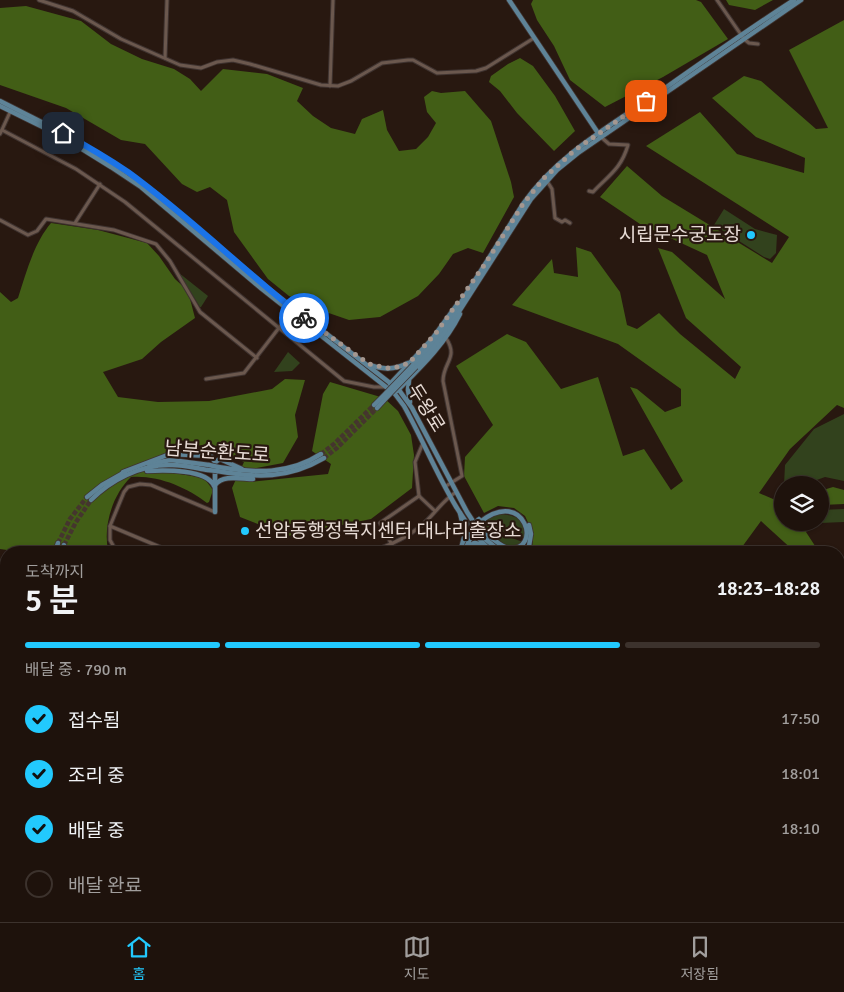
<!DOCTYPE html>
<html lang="ko">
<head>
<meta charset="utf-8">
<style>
	body { margin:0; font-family:Signika,"Noto Sans KR",sans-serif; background:#261b15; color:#f1f3f6; height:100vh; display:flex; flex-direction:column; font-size:19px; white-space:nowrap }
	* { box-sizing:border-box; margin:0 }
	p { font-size:16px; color:#a19e9d }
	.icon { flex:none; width:28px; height:28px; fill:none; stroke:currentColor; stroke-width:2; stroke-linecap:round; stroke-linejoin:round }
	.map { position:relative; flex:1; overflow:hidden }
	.details { position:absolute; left:0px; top:546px; width:845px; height:376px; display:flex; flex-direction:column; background:#1e120c; border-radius:20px 20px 0 0; box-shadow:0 1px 4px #0004,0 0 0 1px #3c322d }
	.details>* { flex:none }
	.fabs { position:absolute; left:774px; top:476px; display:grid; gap:10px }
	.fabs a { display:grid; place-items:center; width:55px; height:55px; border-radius:50%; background:#1e120c; box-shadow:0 1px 4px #0004,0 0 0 1px #3c322d; font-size:25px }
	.pin { position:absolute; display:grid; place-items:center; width:42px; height:42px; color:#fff; margin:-21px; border-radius:10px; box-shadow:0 2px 8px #0006 }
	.courier { position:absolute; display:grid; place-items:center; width:50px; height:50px; margin:-25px; border:4px solid #1a73e8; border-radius:50%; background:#fff; color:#222; box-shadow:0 1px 6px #0007 }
	.headline em { font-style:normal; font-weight:600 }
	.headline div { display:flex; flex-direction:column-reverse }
	.headline { display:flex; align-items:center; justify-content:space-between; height:85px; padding:0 25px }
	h1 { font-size:32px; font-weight:600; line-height:38px }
	.bar { display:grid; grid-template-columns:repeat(4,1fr); gap:8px 5px; align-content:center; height:60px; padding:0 25px }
	.bar i { height:6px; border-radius:4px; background:#3c322d }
	.bar .current { background:#22c9fe }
	.bar p { grid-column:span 4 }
	ol { padding:0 25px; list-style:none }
	li { display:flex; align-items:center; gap:15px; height:55px }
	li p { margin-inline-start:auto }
	li .icon { padding:5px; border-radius:50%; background:#22c9fe; color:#111; stroke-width:4 }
	li:last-child { color:#a19e9d }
	li i { width:28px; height:28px; border:2px solid #3c322d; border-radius:50% }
	.tab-bar { display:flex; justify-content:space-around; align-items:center; height:70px; border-top:1px solid #3c322d; background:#1e120c; font-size:14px; color:#a19e9d }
	.tab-bar a { display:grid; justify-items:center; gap:2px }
	.tab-bar .current { color:#22c9fe }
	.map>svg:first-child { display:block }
	.education { fill:#2d2113 }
	.green { fill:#32421d }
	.forest { fill:#425e16 }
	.water { fill:#206797 }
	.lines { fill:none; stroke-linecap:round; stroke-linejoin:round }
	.river { stroke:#206797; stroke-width:4.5 }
	.minor-tunnel { stroke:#45352e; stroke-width:3; stroke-dasharray:3 1.5; stroke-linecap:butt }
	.major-tunnel { stroke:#45352e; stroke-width:4.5; stroke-dasharray:4.5 2; stroke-linecap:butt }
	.minor-casing { stroke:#3f3330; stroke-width:5 }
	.major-casing { stroke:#3f3330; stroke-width:6 }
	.minor { stroke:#6b584e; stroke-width:3 }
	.major { stroke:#5e8397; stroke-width:4.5 }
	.major-bridge-casing { stroke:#3f3330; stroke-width:6; stroke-linecap:butt }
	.major-bridge { stroke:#5e8397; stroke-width:4.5 }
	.done { stroke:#a49790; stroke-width:5; stroke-dasharray:0 9 }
	.route { stroke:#1a73e8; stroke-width:6 }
	.poi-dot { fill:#22c9fe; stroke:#281810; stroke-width:2 }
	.labels { text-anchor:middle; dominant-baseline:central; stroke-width:4.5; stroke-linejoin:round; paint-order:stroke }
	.poi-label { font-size:19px; fill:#e7dbd5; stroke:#281810; text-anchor:end }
	.street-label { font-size:19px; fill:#e7dbd5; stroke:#281810 }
</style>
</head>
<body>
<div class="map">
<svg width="844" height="922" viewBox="0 0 844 922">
	<rect width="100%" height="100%" fill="#281810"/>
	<g class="education">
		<path d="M839 625 844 626V664L839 667Z"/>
		<path d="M360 916H384L377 922H357Z"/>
	</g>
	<g class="green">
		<path d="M724 209 755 229 777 235 776 253 770 259 764 257 714 225Z"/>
		<path d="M179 273 208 296 201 307H200Z"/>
		<path d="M288 352 300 363 292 371 274 372Z"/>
		<path d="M844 414V481L825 477 803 485H784L785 465 814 429Z"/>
		<path d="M844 509V522L820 523V510Z"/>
		<path d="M496 514C508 514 519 516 527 526L525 538 504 532 492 524 491 526 500 534 523 542C508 553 506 544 494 536 490 533 486 532 482 529L481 524Z"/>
		<path d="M6 666V726L0 719V675Z"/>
		<path d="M6 782V916H240L235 922H0V783Z"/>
	</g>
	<g class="forest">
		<path d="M533 0H696L701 2 728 39 663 77 605 107 570 80 554 46 537 20 531 4Z"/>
		<path d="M726 0H773L755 10 729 5Z"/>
		<path d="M26 6 81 21 111 44 142 59 174 69 190 79 201 91 223 69 267 74 303 88 297 101 313 116 331 128 355 134 362 119 383 110 387 130 399 151 416 149 428 137 436 123 427 112 424 97 432 91 441 93 465 91 491 121 511 182 514 197 483 253 468 248 453 254 439 274 418 296 380 317 349 320 317 309 289 296 268 279 234 232 227 200 210 187 197 192 182 184 145 144 121 140 66 108 0 85V8Z"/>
		<path d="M844 20V408L837 405 790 449 759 493 780 502 782 501V522L811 523 806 532 819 552H795L761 521 742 547V552H582L572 547 542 552H532L533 533 525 516 514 508 498 506 484 513 464 476 465 457 493 425 456 366 507 334 526 342 561 389 598 377 623 456 644 449 671 490 683 481 630 387 637 389 665 412 681 406V389L618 344 512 305 552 259 554 273 578 277 576 247 591 252 620 292 627 325 637 329 659 313 680 334 735 379 741 367 686 318 658 248 672 252 725 299 707 255 640 224 600 197 627 166 662 196 772 263 789 237 646 146 700 112 737 154 804 173 805 158 756 137 712 98 744 76 761 81 816 129 828 128 789 50Z"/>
		<path d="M520 58 533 66 555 96 575 131 554 151 517 113 500 91 489 82 491 76 508 64Z"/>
		<path d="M51 223 98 230 147 243 159 256 175 279 188 291 195 318 161 342 142 359 103 372 118 397 158 402 209 401 272 389 285 379 305 380 295 415 298 437 283 463 252 469 249 482 328 474 331 464 312 451 323 394 330 382 384 398 398 411 411 435 414 455 412 488 371 519 288 536 240 517 232 488 244 462 230 456 221 446 188 445 186 441 180 440 179 459 182 464 180 474 204 478 213 490 209 502 207 503C186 487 158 475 131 477 113 494 103 525 108 550L106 552H16L14 551 0 549V292L11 302 18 298C26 273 34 243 51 223Z"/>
		<path d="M833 487 844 490V504L822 505 820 507V491Z"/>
		<path d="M839 583 844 590V612H839Z"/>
		<path d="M6 602V666L0 675V624Z"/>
		<path d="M0 719 6 726V782L0 783Z"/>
		<path d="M240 916H336L333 922H235Z"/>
	</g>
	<g class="water">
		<path d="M6 813V916H28L37 920 38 922H0V817Z"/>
		<path d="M133 916H168L180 922H124L128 920 130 921Z"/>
	</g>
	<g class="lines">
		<g class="river">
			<path d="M844 725 842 736 844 745"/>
			<path d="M839 850 844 834"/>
			<path d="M813 922 816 916"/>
		</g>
		<path class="minor-tunnel" d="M384 922 389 917"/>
		<g class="major-tunnel">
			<path d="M321 454 334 444 374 405"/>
			<path d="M324 458 337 448 377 408"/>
			<path d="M58 543 70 519 87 497"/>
			<path d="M64 545 76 522 91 500"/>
		</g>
		<g class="minor-casing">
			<g id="minor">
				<path d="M39 0 73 11 121 39 180 65 201 68 217 62 233 60 250 64 321 85 338 86 351 81 382 63 408 60H413L437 73 476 71 486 68 534 38"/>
				<path d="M717 0 744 39 749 43 758 44"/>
				<path d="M165 58 167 0"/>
				<path d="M330 86 333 0"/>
				<path d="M2 130 76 169 125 202 344 381 374 387H387"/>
				<path d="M0 134 11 110"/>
				<path d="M547 181 552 189 555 218 562 222 565 220 570 223"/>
				<path d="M589 191 593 192C609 175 621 169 628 145L609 144 601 137"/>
				<path d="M0 220 28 235 37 231 46 219 114 230 156 244 170 261 200 312 257 358"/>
				<path d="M75 223 100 184"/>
				<path d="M446 338C459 358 443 362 443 381L462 476 446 486"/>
				<path d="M206 379 244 373 292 311"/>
				<path d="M419 496 415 462 423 443"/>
				<path d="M419 496 435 511"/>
				<path d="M110 526 124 492 128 487 140 484 151 485 215 512"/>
				<path d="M108 552 115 549 110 540V526L172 552"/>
				<path d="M217 552 221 549 229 552"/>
				<path d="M370 552C388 546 408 537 422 525 434 515 442 501 456 492"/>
				<path d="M396 552 380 523 419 496"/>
				<path d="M839 672 840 669H844"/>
				<path d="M839 730 844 717"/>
				<path d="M839 740 844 753"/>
				<path d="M839 838 844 823"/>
				<path d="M839 871 844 849"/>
				<path d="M839 897 844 898"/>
				<path d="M839 913 844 914"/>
				<path d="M183 916 189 918 195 916"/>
				<path d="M211 916 215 922"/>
				<path d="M542 916 547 922"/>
				<path d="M599 916 603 922"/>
				<path d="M606 916 610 922"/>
				<path d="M732 916 743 922"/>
				<path d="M333 922 336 916"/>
				<path d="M380 922 387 916"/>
				<path d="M459 922 466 916"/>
				<path d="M526 922 536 916"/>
				<path d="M765 922 768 916"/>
				<path d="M806 922 808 916"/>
			</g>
		</g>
		<g class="major-casing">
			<g id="major">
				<path d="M509 0 600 136"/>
				<path d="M0 101 63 133 128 173 156 194 265 286 399 390 412 408 467 512 484 538 501 552"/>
				<path d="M0 106 61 136 111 167 141 187 262 289 395 394 404 406C431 454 452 516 492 552"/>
				<path d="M370 365C383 370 395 370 408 363"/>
				<path d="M413 365 432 344 448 323 523 204C558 154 612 125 661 91 705 60 749 29 794 0"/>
				<path d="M416 367 434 347 451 324 531 199 557 170 578 153 801 0"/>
				<path d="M409 380 408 390 410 402"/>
				<path d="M390 384 432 339 456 306"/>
				<path d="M397 391C421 367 445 344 460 314"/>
				<path d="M374 405 386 393"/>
				<path d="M377 408 389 395"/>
				<path d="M215 462 220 459 242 469"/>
				<path d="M149 464 171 460 209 465"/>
				<path d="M218 467C255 473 289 475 321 454"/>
				<path d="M147 471C164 470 207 469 214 486"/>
				<path d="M217 471C257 478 288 479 324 458"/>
				<path d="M123 472 170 454 211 456 215 462V512"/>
				<path d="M215 485C223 474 241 479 253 479"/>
				<path d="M87 497 102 485 125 472"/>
				<path d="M91 500C111 480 140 465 169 465 182 464 195 468 208 470"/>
				<path d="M480 522C526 486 543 553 508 548 499 547 493 536 482 533"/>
				<path d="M55 552 58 543"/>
				<path d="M61 552 64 545"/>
				<path d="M460 552 465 534 460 513"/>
				<path d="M464 552 469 541"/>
				<path d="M467 552 471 544 475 543 482 545"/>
				<path d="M528 552 531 534 529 525"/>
				<path d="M839 618 844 619"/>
				<path d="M839 623H844"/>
				<path d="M0 665 6 656"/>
				<path d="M0 671 6 662"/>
				<path d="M839 788 844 783"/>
				<path d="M839 794 844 789"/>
				<path d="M839 878V871"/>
				<path d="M628 922 638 916"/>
				<path d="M637 922 646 916"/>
				<path d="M822 922 824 916"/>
			</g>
		</g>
		<use href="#minor" class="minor"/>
		<use href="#major" class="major"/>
		<g class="major-bridge-casing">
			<g id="major-bridge">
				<path d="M386 393 413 365"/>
				<path d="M389 395 416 367"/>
				<path d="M209 465 218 467"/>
				<path d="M208 470 217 471"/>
				<path d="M466 540 472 526 479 519"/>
				<path d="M469 541 475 529"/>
			</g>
		</g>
		<use href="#major-bridge" class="major-bridge"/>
	</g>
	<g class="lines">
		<path class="done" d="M304 318 369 364 388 368 398 367 409 363 436 333 485 264 523 204 544 178 575 150 646 101"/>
		<path class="route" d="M63 133C85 145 107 158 128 172 190 217 244 271 304 318"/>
	</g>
	<g class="poi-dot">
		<circle cx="751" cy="235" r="5"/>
		<circle cx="245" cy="531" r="5"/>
	</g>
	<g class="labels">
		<g class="poi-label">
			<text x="741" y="235">시립문수궁도장</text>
			<text x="255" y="531" text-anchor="start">선암동행정복지센터 대나리출장소</text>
		</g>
		<g class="street-label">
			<text transform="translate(426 408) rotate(58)">두왕로</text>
			<text transform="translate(217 452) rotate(4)">남부순환도로</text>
		</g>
	</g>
</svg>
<div class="fabs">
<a><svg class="icon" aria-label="layers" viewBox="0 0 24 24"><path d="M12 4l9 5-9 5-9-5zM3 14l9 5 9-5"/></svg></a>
</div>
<div class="pin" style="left:646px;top:101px;background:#ea580c"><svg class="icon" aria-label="bag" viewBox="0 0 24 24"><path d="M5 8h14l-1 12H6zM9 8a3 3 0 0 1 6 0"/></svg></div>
<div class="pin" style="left:63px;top:133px;background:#1f2937"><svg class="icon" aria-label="home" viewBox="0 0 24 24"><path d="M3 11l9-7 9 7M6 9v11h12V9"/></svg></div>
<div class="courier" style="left:304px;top:318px"><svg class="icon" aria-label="bike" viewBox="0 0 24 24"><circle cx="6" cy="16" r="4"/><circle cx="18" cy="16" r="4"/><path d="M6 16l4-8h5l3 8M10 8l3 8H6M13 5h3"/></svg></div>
<section class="details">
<div class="headline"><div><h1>5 분</h1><p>도착까지</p></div><em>18:23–18:28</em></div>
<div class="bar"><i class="current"></i><i class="current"></i><i class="current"></i><i></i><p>배달 중 · 790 m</p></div>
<ol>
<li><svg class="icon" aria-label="check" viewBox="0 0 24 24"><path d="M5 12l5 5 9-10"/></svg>접수됨<p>17:50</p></li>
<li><svg class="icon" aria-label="check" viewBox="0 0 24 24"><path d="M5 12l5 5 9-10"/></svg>조리 중<p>18:01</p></li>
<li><svg class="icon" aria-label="check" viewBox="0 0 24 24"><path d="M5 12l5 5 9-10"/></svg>배달 중<p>18:10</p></li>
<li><i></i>배달 완료</li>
</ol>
</section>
</div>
<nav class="tab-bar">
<a class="current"><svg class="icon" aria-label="home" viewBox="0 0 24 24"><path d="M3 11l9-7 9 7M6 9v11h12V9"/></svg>홈</a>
<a><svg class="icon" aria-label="map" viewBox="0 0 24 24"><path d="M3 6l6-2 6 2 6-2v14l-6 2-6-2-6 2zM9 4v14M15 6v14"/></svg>지도</a>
<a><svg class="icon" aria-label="saved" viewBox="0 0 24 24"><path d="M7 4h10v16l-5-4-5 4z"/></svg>저장됨</a>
</nav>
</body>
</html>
